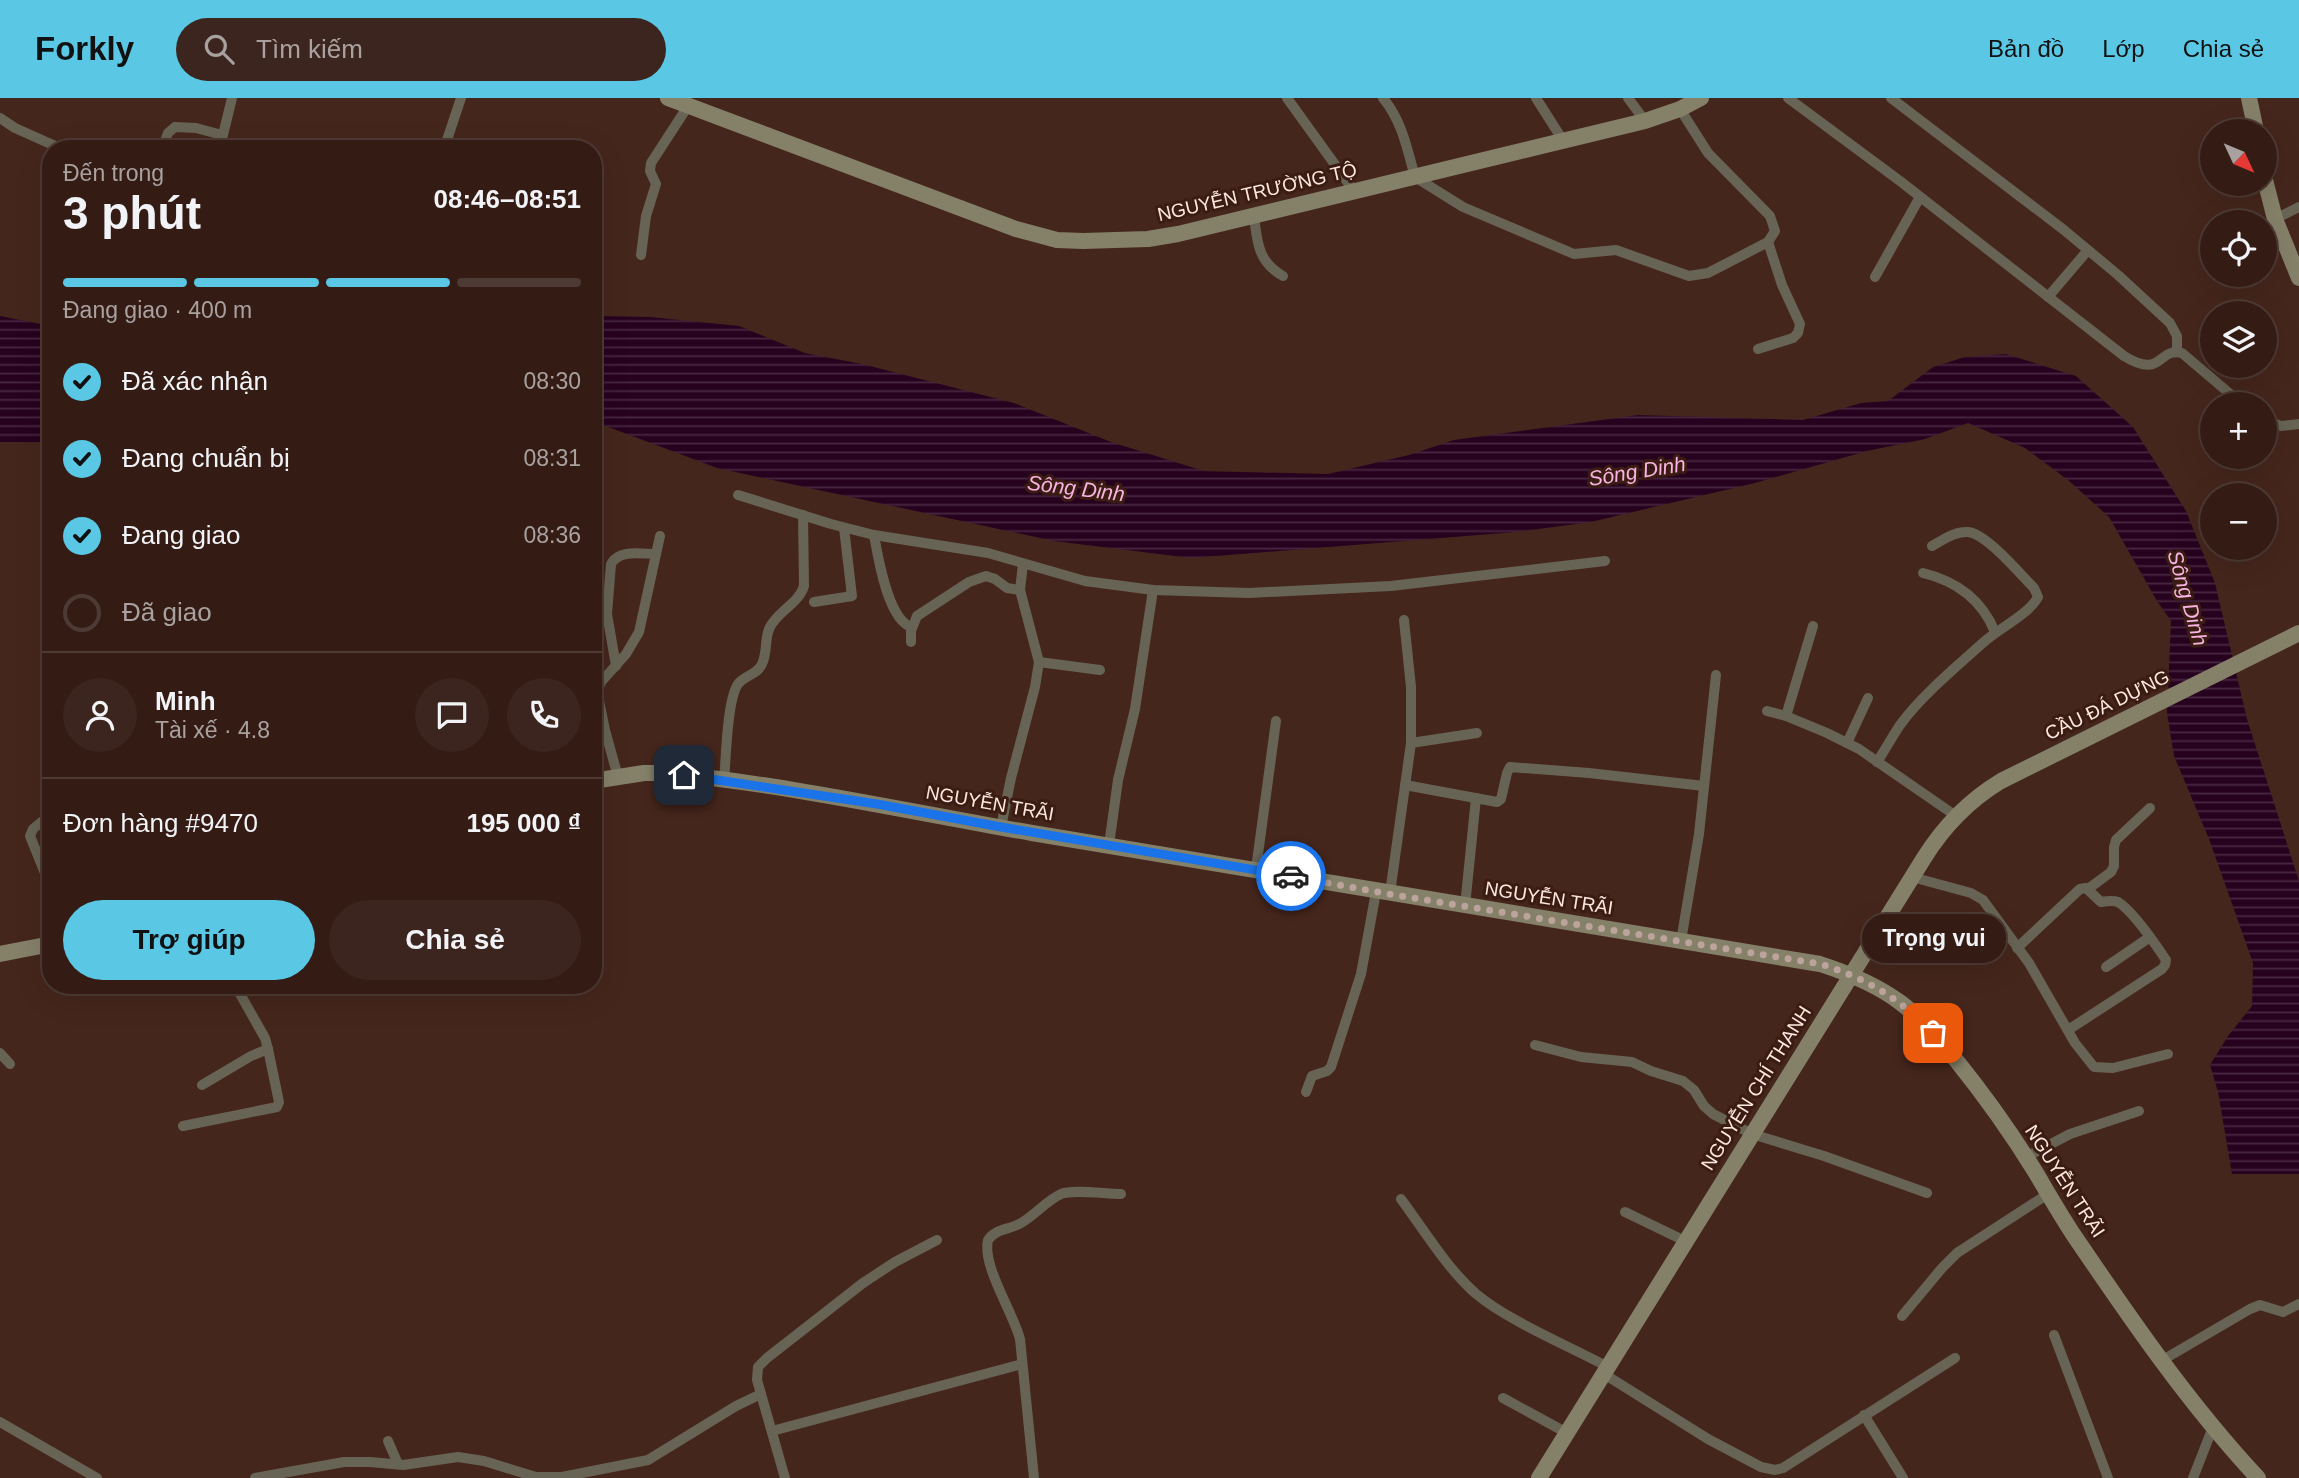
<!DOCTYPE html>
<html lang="vi">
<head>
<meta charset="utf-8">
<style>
	body { margin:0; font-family:Arial,sans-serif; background:#3c251e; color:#f1f3f6; height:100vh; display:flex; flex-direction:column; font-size:26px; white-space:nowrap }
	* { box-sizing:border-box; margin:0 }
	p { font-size:23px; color:#a9a1a0 }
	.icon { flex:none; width:38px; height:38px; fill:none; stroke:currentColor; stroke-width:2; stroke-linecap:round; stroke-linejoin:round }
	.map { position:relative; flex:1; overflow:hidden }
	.details { position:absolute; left:42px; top:42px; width:560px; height:854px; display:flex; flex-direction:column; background:#341c15; border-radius:28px; box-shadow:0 7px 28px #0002,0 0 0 2px #4e3a34 }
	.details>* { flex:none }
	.needle { width:46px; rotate:134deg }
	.buttons { position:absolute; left:2200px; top:21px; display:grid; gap:14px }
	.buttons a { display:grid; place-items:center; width:77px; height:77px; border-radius:50%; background:#341c15; box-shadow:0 7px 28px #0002,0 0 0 2px #4e3a34; font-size:35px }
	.pin { position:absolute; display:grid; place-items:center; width:60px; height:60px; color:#fff; margin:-30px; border-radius:14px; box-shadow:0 4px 10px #0006 }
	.courier { position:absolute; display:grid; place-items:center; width:70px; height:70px; margin:-35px; border:5px solid #1a73e8; border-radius:50%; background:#fff; color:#222; box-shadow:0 2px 9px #0007 }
	.bubble { position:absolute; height:49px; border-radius:24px; background:#341c15; box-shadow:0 7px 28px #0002,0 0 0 2px #4e3a34; font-size:23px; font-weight:600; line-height:49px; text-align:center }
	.summary em { font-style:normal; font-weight:600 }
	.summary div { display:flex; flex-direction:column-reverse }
	.summary { display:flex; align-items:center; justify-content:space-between; height:119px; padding:0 21px }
	h1 { font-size:46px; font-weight:600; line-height:52px }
	.bar { display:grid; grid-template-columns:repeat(4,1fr); gap:10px 7px; align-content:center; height:84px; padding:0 21px }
	.bar i { height:9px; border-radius:5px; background:#4e3a34 }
	.bar .active { background:#5ac8e5 }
	.bar p { grid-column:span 4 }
	.line { display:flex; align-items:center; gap:18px; padding:0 21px; border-top:2px solid #4e3a34 }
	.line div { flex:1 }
	.round { display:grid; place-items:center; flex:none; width:74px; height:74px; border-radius:37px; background:#3c251e }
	ol { padding:0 21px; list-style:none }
	li { display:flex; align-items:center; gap:21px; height:77px }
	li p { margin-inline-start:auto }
	li .icon { padding:7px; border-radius:50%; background:#5ac8e5; color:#111; stroke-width:4 }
	li:last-child { color:#a9a1a0 }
	li i { width:38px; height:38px; border:4px solid #4e3a34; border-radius:50% }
	.cta { display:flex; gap:14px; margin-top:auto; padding:14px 21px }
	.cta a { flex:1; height:80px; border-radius:42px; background:#5ac8e5; color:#111; font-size:28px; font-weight:600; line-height:80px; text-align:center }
	.cta a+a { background:#3c251e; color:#f1f3f6 }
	header { display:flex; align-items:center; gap:42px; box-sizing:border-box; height:98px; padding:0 35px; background:#5ac8e5; color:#111 }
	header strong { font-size:33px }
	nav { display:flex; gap:38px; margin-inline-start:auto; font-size:24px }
	.search { width:490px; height:63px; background:#3c251e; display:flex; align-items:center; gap:18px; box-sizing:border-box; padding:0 24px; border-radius:38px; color:#a9a1a0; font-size:26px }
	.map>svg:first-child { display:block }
	.water { fill:url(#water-rules) }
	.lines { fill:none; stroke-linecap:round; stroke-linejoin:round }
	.street { stroke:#676455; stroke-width:10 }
	.secondary { stroke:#858169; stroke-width:16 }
	.done { stroke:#bca39b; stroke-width:7; stroke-dasharray:0 12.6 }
	.route { stroke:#1a73e8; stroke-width:9 }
	.labels { text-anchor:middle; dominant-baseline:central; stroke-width:6; stroke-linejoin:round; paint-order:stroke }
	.street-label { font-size:19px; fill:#fce7e0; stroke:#3a1c12 }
	.water-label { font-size:21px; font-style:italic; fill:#f8b3e3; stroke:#3a1c12 }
</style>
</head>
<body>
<header>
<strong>Forkly</strong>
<div class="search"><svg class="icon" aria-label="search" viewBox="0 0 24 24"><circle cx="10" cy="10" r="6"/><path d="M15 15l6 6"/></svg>Tìm kiếm</div>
<nav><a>Bản đồ</a><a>Lớp</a><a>Chia sẻ</a></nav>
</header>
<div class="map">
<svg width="2299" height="1380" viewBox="0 0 2299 1380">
	<defs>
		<pattern id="water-rules" width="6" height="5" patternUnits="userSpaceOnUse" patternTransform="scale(1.75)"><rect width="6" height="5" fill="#27021f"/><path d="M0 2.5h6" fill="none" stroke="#47273f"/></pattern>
	</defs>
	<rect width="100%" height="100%" fill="#45261c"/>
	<g class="water">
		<path d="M0 218 51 228V344H0Z"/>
		<path d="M593 218 650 219 739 228 805 255 862 266 1014 305 1111 344 1204 373 1328 376 1409 357 1454 342 1638 317 1803 322 1861 305 1888 303 1933 269 1965 259 2006 256 2076 278 2133 329 2186 413 2215 485 2247 621 2299 783V1076H2232L2218 994 2210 967 2228 938 2252 908 2253 865 2209 741 2174 658 2167 615 2171 523 2157 503 2109 419 2068 382 2025 350 1968 325 1925 341 1867 353 1755 385 1591 424 1516 434 1191 460 1054 443 717 370 603 327 593 326Z"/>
	</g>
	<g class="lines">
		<g class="street">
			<path d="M232 0 222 41 225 46 240 51"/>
			<path d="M1287 0 1354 93"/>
			<path d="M1383 0C1402 23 1407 50 1415 79L1463 109 1574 156 1616 152 1689 178 1708 175 1768 144 1775 133 1770 118 1708 55 1680 11"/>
			<path d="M1536 0 1564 44"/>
			<path d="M1628 0 1645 23"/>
			<path d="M1788 0 1900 83 2124 258C2163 282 2157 249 2182 255L2242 306"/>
			<path d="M1891 0 2064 132 2118 177 2170 225 2177 238V253"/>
			<path d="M0 20 15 30 62 51"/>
			<path d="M162 51 168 35 175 29 196 30 222 37"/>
			<path d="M444 51 461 0"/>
			<path d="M1254 118C1257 144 1258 164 1283 178"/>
			<path d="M2275 121 2299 109"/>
			<path d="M641 157 646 118 656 86 650 73 651 65 688 8"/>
			<path d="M1875 179 1920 99"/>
			<path d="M2048 199 2088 152"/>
			<path d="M1758 251 1793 240 1798 235 1800 226 1782 187 1768 144"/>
			<path d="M2264 321 2281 328 2299 326"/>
			<path d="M738 397 831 426 874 437 988 455 1085 483 1153 492 1249 495 1391 488 1605 463"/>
			<path d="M874 437C878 459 888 523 912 529"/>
			<path d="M1923 475C1956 483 1982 502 1995 534"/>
			<path d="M593 492 607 499"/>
			<path d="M814 504 852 498 844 430"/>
			<path d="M1813 528 1786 618 1827 635 1859 651 1956 718"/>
			<path d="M911 544V533L917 518 969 484 986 478 995 481 1007 490 1020 492"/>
			<path d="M1039 564 1100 572"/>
			<path d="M616 568 607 516 611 466C619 451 641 456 655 456"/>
			<path d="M1767 613 1786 618"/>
			<path d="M1411 645 1477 635"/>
			<path d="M1847 645 1868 600"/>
			<path d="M1877 664C1885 652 1892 639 1900 627 1921 598 1958 567 1985 543 2000 530 2029 516 2038 499L2034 490C2020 476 1987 436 1968 434 1955 433 1943 442 1932 448"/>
			<path d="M618 679 605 632 597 593 601 584 626 556 639 534 660 438"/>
			<path d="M724 683C726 661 727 602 738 586 745 577 757 577 762 566 768 554 764 540 770 529 778 513 799 505 804 488L803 417"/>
			<path d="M1405 687 1497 704 1501 701 1507 675 1510 669 1589 675 1704 688"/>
			<path d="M51 716 33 731 30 738 45 775 51 801"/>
			<path d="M1001 729 1011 680 1035 589 1039 564 1020 492 1023 466"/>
			<path d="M1109 747 1118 682 1135 611 1153 492"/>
			<path d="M1256 771 1276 623"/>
			<path d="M1912 779 1971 795 1983 802 2029 865 2075 945 2094 969 2113 970 2168 956"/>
			<path d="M2088 791 2111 774 2114 768V749L2116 742 2150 710"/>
			<path d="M1390 795 1411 645V589L1404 522"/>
			<path d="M1465 808 1476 700"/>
			<path d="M1681 843 1699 736 1716 577"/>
			<path d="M2017 850 2080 791 2086 790 2101 804C2107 803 2113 802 2118 804 2133 813 2156 847 2166 862L2165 867 2162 871 2068 932"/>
			<path d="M2106 869 2150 839"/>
			<path d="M1535 947 1581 959 1632 964 1651 973 1683 983 1694 992 1704 1008 1713 1016 1752 1036 1824 1058 1927 1095"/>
			<path d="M0 955 10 966"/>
			<path d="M202 987 251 958 268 951 265 940 235 887"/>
			<path d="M1306 994 1312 978 1327 973 1331 969 1361 876 1376 794"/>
			<path d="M183 1028 277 1009 279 1004 268 951"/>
			<path d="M2026 1059 2070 1036 2139 1013"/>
			<path d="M1401 1101C1424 1132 1446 1169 1475 1195 1508 1223 1569 1248 1608 1269"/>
			<path d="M1625 1114 1685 1143"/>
			<path d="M1902 1218 1942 1170 1957 1155 2048 1096"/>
			<path d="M2054 1237 2108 1380"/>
			<path d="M2161 1263 2250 1211 2260 1207 2283 1214 2299 1206"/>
			<path d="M1604 1276 1708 1341 1761 1369 1775 1372 1783 1370 1955 1260"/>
			<path d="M1503 1300 1567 1335"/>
			<path d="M1864 1317 1903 1380"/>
			<path d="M0 1324 97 1380"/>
			<path d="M772 1333 1022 1266"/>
			<path d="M388 1343 398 1366"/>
			<path d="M255 1380 344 1364H370L403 1367 458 1359 484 1363 536 1379H562L648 1362 736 1308 761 1296"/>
			<path d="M785 1380 757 1282 758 1269 767 1260 863 1185 895 1164 937 1142"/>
			<path d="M1034 1380 1020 1241C1012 1212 982 1168 988 1142 996 1130 1010 1132 1021 1125 1035 1117 1046 1103 1061 1096 1072 1091 1106 1096 1121 1096"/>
			<path d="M2193 1380 2213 1329"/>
		</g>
		<g class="secondary">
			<path d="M668 0 1016 131 1057 142 1083 143 1148 141 1178 136 1645 23 1680 11 1701 0"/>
			<path d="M2249 0 2256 33"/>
			<path d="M2264 78 2275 121 2299 180"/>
			<path d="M593 683 644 675H667C790 687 911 714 1032 735 1295 778 1557 823 1820 866 1848 875 1877 887 1901 905 1922 921 1939 942 1956 962 1985 998 2012 1036 2036 1075 2049 1097 2061 1118 2075 1139 2132 1223 2189 1306 2258 1380"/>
			<path d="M0 856 51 846"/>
			<path d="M1539 1380 1924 760C1944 728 1968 703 2001 683L2299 535"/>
		</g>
	</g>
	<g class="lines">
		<path class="done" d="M1291 778 1377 794 1820 866C1864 879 1901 901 1933 935"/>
		<path class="route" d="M684 677 877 706 1001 729 1291 778"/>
	</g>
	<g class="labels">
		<g class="street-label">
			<text transform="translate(1257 94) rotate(-13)">NGUYỄN TRƯỜNG TỘ</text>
			<text transform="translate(2107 607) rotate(-26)">CẦU ĐÁ DỰNG</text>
			<text transform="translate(990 705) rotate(10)">NGUYỄN TRÃI</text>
			<text transform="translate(1549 800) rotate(9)">NGUYỄN TRÃI</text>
			<text transform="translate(1756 990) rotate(-58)">NGUYỄN CHÍ THANH</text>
			<text transform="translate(2065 1083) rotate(57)">NGUYỄN TRÃI</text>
		</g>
		<g class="water-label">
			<text transform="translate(1637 373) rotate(-9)">Sông Dinh</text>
			<text transform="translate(1076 390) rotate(7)">Sông Dinh</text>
			<text transform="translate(2188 500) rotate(74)">Sông Dinh</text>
		</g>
	</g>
</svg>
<div class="buttons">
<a><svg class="needle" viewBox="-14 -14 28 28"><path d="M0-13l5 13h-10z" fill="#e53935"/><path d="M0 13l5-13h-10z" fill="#a9a1a0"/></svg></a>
<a><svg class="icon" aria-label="locate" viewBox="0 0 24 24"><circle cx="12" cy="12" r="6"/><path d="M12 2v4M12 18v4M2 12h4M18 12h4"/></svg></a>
<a><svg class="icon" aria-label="layers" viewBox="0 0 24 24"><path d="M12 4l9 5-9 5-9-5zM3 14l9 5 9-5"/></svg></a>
<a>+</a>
<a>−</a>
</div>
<div class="pin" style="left:1933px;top:935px;background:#ea580c"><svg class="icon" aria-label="bag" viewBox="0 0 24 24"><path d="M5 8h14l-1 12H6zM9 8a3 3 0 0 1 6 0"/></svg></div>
<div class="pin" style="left:684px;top:677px;background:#1f2937"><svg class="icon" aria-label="home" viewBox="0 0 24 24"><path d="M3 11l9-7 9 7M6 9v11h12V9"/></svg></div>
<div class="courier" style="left:1291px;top:778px"><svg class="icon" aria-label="car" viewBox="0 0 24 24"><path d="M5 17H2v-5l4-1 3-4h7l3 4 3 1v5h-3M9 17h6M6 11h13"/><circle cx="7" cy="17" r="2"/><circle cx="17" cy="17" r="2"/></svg></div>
<div class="bubble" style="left:1862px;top:816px;width:144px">Trọng vui</div>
<section class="details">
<div class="summary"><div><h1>3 phút</h1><p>Đến trong</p></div><em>08:46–08:51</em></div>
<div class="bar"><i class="active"></i><i class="active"></i><i class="active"></i><i></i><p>Đang giao · 400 m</p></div>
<ol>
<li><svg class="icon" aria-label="check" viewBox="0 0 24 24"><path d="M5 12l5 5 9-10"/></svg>Đã xác nhận<p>08:30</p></li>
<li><svg class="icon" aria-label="check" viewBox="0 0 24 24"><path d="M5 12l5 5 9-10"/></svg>Đang chuẩn bị<p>08:31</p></li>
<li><svg class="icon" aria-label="check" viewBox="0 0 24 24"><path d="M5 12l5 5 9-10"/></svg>Đang giao<p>08:36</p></li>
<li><i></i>Đã giao</li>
</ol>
<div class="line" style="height:126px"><a class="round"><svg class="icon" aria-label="person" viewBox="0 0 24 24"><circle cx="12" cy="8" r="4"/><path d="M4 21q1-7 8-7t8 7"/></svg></a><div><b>Minh</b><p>Tài xế · 4.8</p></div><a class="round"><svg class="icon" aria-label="chat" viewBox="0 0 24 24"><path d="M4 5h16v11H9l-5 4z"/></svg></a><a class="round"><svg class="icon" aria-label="phone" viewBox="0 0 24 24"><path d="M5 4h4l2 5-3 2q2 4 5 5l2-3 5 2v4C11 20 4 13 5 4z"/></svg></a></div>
<div class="line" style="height:91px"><div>Đơn hàng #9470</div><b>195 000 ₫</b></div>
<div class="cta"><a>Trợ giúp</a><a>Chia sẻ</a></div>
</section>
</div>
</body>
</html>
